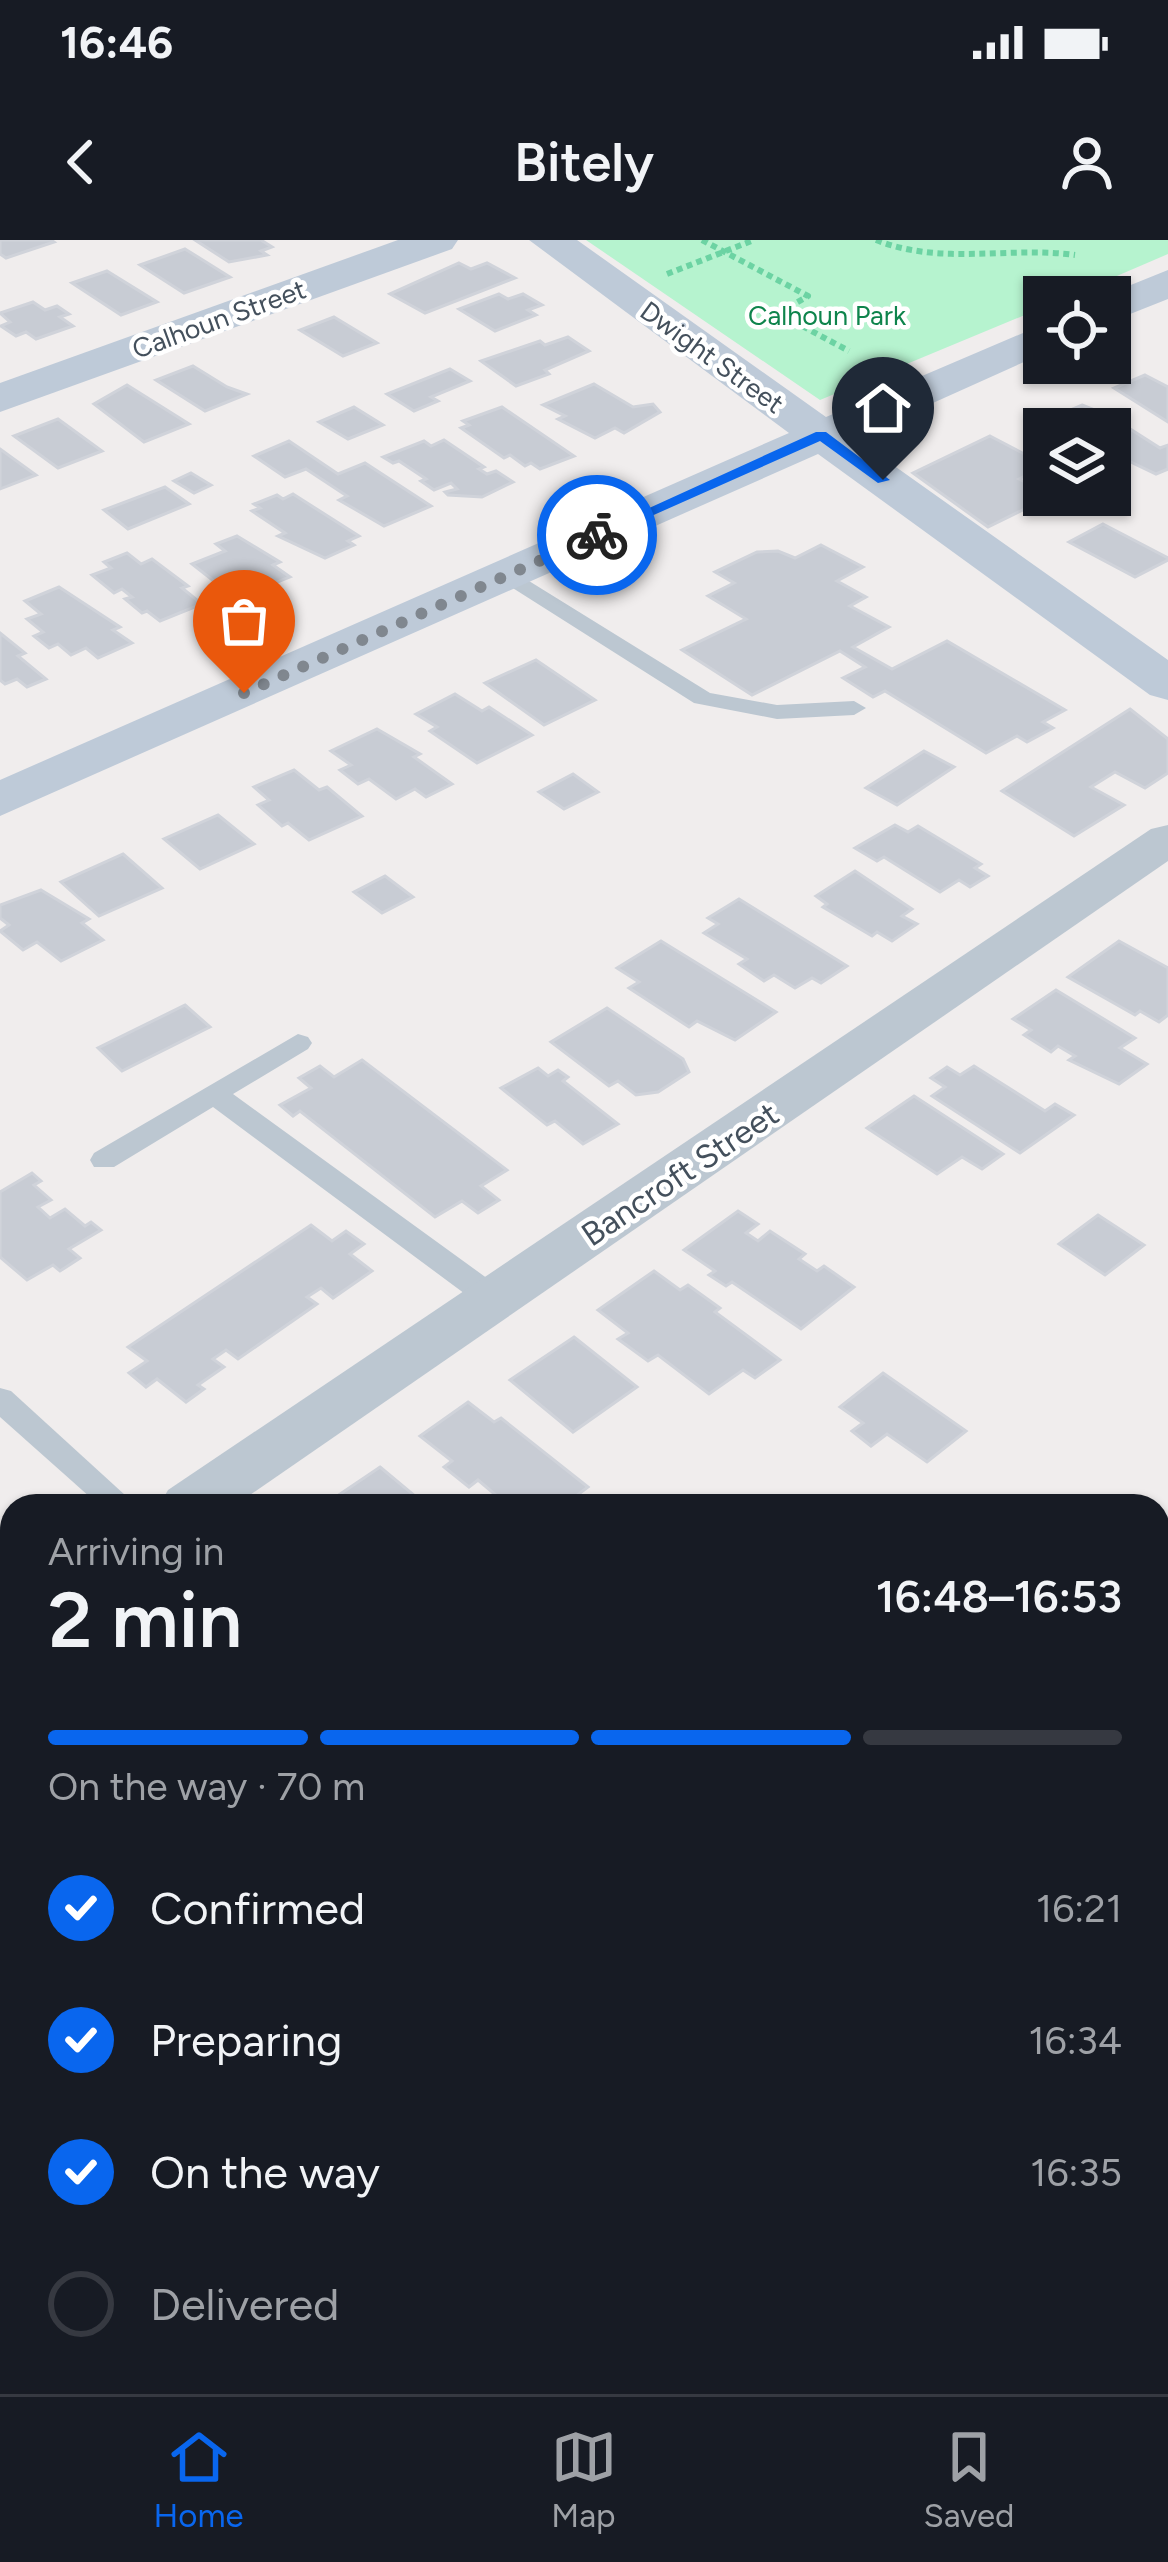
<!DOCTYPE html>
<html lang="en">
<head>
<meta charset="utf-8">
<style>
	body { margin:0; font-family:Figtree,sans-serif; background:#20242c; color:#f1f3f6; height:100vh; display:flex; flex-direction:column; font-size:45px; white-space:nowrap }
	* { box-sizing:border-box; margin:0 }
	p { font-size:39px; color:#9ea1a6 }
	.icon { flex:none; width:66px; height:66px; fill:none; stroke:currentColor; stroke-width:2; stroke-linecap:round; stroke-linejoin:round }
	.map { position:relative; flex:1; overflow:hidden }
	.sheet { position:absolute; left:0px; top:1254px; width:1170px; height:900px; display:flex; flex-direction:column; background:#171b24; border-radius:36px 36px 0 0; box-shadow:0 3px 9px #0004 }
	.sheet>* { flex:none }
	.controls { position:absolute; left:1023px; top:36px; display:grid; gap:24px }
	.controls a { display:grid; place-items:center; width:108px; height:108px; border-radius:0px; background:#171b24; box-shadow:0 3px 9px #0004; font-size:60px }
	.pin { position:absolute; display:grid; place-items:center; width:102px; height:102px; color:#fff; margin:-123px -51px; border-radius:50% 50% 50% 0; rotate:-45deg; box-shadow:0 0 12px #0007 }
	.pin .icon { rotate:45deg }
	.courier { position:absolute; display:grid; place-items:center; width:120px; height:120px; margin:-60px; border:9px solid #0966ee; border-radius:50%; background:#fff; color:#222; box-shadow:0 3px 15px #0007 }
	.head em { font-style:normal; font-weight:600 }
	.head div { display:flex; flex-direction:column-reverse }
	.head { display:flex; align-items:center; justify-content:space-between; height:204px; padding:0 48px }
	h1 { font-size:78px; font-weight:600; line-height:90px }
	.bar { display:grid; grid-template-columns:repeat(4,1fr); gap:18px 12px; align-content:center; height:144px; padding:0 48px }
	.bar i { height:15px; border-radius:9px; background:#363941 }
	.bar .current { background:#0966ee }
	.bar p { grid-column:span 4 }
	ol { padding:0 48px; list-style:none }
	li { display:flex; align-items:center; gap:36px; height:132px }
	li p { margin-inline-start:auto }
	li .icon { padding:12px; border-radius:50%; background:#0966ee; color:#fff; stroke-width:4 }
	li:last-child { color:#9ea1a6 }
	li i { width:66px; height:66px; border:6px solid #363941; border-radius:50% }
	.status { display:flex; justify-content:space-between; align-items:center; height:84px; padding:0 60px; background:#171b24; direction:ltr }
	.status svg { height:33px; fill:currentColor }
	header { display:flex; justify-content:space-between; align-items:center; height:156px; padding:0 48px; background:#171b24; font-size:54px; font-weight:600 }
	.tabs { display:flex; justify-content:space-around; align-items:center; height:168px; border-top:3px solid #363941; background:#171b24; font-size:33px; color:#9ea1a6 }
	.tabs a { display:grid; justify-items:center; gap:6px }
	.tabs .current { color:#0966ee }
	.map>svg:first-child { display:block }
	.green { fill:#b6f3cf }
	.building { fill:#c8ccd4; stroke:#d0d3da; stroke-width:3 }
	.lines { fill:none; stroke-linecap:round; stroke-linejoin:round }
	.path-far1 { stroke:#6cd3a3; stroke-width:6; stroke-dasharray:6 4.5; stroke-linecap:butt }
	.path { stroke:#6cd3a3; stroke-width:9; stroke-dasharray:10 8; stroke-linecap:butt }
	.lane { fill:#bcc7d1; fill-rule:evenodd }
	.street { fill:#bcc7d1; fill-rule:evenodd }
	.secondary { fill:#becad8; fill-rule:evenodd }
	.route { fill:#0966ee }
	.done { stroke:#80878f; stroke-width:12; stroke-dasharray:0 21.6 }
	.labels { text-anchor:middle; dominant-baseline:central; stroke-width:9; stroke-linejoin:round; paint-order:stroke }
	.far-park-label { font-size:27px; fill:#0e844c; stroke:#fff }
	.far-street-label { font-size:27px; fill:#44505c; stroke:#fff }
	.street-label { font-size:33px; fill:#44505c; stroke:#fff }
</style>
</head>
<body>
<div class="status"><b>16:46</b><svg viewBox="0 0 49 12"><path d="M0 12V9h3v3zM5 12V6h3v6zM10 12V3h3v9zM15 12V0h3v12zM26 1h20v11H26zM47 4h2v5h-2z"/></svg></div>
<header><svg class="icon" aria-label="back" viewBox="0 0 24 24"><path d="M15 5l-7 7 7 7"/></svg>Bitely<svg class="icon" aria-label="person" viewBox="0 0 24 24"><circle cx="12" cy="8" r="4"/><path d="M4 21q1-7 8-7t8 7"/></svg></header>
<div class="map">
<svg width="1168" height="2154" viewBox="0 0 1168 2154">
	<rect width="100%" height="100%" fill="#f0eded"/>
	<g class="green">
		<path d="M586 0H1168V14L1068 57H1044V67L820 160Z"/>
		<path d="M1168 2014V2154H1034L1045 2142H1158V2024Z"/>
	</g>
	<g class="building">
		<path d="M0 0H51L54 2 6 18 0 14Z"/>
		<path d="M195 0H261L272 7 261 11 267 15 229 22Z"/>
		<path d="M185 9 230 37 184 53 140 25Z"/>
		<path d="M459 23 471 29 487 23 515 38 425 73 390 54Z"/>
		<path d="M107 31 157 62 121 75 72 43Z"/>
		<path d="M499 54 508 59 523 54 542 65 528 70 536 75 495 91 459 69Z"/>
		<path d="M33 62 45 70 57 66 69 74 60 77 73 86 36 99 26 92 16 96 1 86 10 82 0 73Z"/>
		<path d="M334 77 377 103 343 116 300 90Z"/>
		<path d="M568 97 589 111 545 130 549 134 516 146 481 121 540 101 545 105Z"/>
		<path d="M193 126 227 147 247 154 205 171 156 140Z"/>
		<path d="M450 129 470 141 431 157 438 161 414 171 387 154Z"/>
		<path d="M1145 135 1168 147V182L1114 148Z"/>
		<path d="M594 144 633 167 653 164 660 172 624 193 615 188 595 198 558 179 565 176 543 165Z"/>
		<path d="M127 145 189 184 144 202 94 164Z"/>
		<path d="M1082 165 1110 176 1160 208 1168 205V229L1156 234 1110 212V189H1046L1037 184Z"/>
		<path d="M354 167 383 185 348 199 319 182Z"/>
		<path d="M502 167 574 216 540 229 531 223 525 226 510 215 504 218 461 188 469 185 463 181Z"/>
		<path d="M58 179 102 211 58 228 14 196Z"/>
		<path d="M990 196 1034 219 1027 222 1040 228 1019 239 1051 256 988 287 913 233Z"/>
		<path d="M444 200 484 227 479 229 487 234 496 231 513 242 482 257 448 255 445 252 457 249 451 243 434 250 421 241 426 239 399 221 393 223 383 217 424 201 431 206Z"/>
		<path d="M289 201 338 234 365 223 431 266 384 286 339 260 347 256 306 229 285 237 254 216Z"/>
		<path d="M0 209 36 235 0 249Z"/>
		<path d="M191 233 211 245 194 253 174 241Z"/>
		<path d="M165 247 189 264 128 289 104 270Z"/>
		<path d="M293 254 359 296 348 301 354 305 325 318 278 296 285 293 252 271 260 268 254 264 277 255 283 259Z"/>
		<path d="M1103 284 1168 318V320L1135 337 1069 302Z"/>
		<path d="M237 296 280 322 273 325 290 337 260 349 251 342 236 348 225 338 215 342 192 324 225 311 216 304Z"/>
		<path d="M821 305 863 327 837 341 866 357 850 366 889 387 853 407 892 429 947 401 1065 470 1043 482 1053 488 1027 502 1017 496 986 513 885 451 873 457 843 438 865 427 840 411 752 455 682 410 746 379 708 356 734 343 715 332 757 312 778 311 795 318Z"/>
		<path d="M127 313 141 324 152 319 188 346 182 348 202 364 160 381 147 371 142 373 125 359 132 357 122 349 114 353 92 335 111 328 104 322Z"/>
		<path d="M59 347 120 387 113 390 132 403 98 418 86 408 71 415 58 404 49 408 34 396 43 392 27 379 41 374 25 361Z"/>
		<path d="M0 393 25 413 18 416 46 439 27 447 17 439 5 444 0 440Z"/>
		<path d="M536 420 595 460 544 485 485 443Z"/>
		<path d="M455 454 482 471 489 467 532 495 477 523 430 491 437 487 416 474Z"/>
		<path d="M1130 469 1168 499V533L1145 548 1115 532 1091 547 1124 565 1074 596 1002 551Z"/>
		<path d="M377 489 420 514 414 517 452 544 426 557 415 549 396 559 369 539 358 544 340 530 351 525 331 511Z"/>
		<path d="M924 511 954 527 897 565 866 548Z"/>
		<path d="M294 530 319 550 327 547 362 576 309 600 288 583 282 586 258 565 269 560 254 547Z"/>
		<path d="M573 534 598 552 564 569 539 552Z"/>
		<path d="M218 575 254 604 200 629 164 599Z"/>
		<path d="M895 585 908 592 918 586 981 624 975 628 988 636 970 647 959 640 940 652 884 617 877 621 855 608Z"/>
		<path d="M123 614 162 648 99 676 61 642Z"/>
		<path d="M855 631 912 669 902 676 917 684 892 701 877 692 872 696 823 667 827 664 816 656Z"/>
		<path d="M385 636 413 657 382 673 354 652Z"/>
		<path d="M41 650 89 679 82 683 103 700 61 721 37 702 23 710 0 691 9 685 0 678V665Z"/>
		<path d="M739 659 847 726 821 743 812 738 795 748 774 735 764 741 739 724 747 719 704 693 718 684 708 678Z"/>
		<path d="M661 701 776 772 735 800 697 781 689 787 629 748 639 742 617 728Z"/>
		<path d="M1119 701 1168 728V775L1159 782 1140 771 1135 775 1068 737Z"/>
		<path d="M1056 750 1135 798 1120 808 1147 824 1119 844 1069 820 1075 816 1058 806 1051 812 1024 795 1031 790 1013 779Z"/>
		<path d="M185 765 210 787 122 831 98 808Z"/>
		<path d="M607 768 683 819 689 832 658 852 636 855 618 841 609 846 551 802Z"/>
		<path d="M362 820 507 930 481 946 499 960 478 973 462 961 435 977 300 871 293 876 280 865 311 848 299 838 320 826 334 837Z"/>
		<path d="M974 826 1045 871 1055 864 1074 875 1020 913 932 856 945 847 931 838 947 827 960 835Z"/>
		<path d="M538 828 548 836 558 830 568 837 563 841 618 884 583 904 555 881 547 885 501 848Z"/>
		<path d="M914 856 1003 914 982 929 962 917 937 934 867 888Z"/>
		<path d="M32 933 41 941 34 945 51 960 38 967 50 978 65 969 85 986 91 982 101 990 69 1009 80 1018 60 1031 53 1025 27 1040 0 1017V952Z"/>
		<path d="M738 971 758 984 746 993 758 1001 770 991 805 1014 799 1019 817 1031 824 1026 854 1047 801 1089 732 1042 726 1046 709 1035 715 1031 684 1010Z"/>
		<path d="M1098 975 1144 1005 1105 1035 1059 1004Z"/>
		<path d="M311 985 332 1001 346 991 364 1004 350 1014 372 1031 333 1058 321 1048 307 1057 317 1064 238 1119 226 1110 213 1119 224 1127 198 1145 204 1149 186 1162 157 1139 146 1147 129 1133 147 1121 128 1107Z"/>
		<path d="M654 1031 680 1050 688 1045 720 1068 715 1072 780 1120 755 1138 743 1130 709 1154 658 1115 648 1121 618 1099 628 1093 598 1070Z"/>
		<path d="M574 1097 637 1147 573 1192 510 1140Z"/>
		<path d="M883 1133 966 1191 927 1222 887 1194 871 1206 852 1191 863 1183 840 1167Z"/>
		<path d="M468 1162 494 1182 501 1178 588 1247 563 1266H524L512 1256 504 1262 478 1240 469 1247 444 1227 452 1221 420 1196Z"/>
		<path d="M380 1227 427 1266 327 1263Z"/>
		<path d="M12 1536V1656L0 1662V1542Z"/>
		<path d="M1163 1610 1168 1614V1720L1158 1730V1616Z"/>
		<path d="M611 2142H739L740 2143 729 2154H599Z"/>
	</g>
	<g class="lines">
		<g class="path-far1">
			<path d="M702 0 808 56 789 67 791 80 849 111"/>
			<path d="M876 0C942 26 1007 6 1075 15"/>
			<path d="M667 34 754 0"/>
		</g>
		<g class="path">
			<path d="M1158 2075 1168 2064"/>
			<path d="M1051 2142 1064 2154"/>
			<path d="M1086 2154 1097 2142"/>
		</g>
		<g class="lane">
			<path d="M508 328 710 453 777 465 854 461 866 468 854 475 777 479 694 463 500 340V330Z"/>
			<path d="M298 794 308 797 312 803 308 809 233 854 506 1052 510 1060 506 1068H484L213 867 114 927H94L90 920 94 913Z"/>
			<path d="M0 1148 11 1151 137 1266H100L0 1177Z"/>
		</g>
		<g class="street">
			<path d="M1168 585V621L234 1266H159L168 1250 1151 589Z"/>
			<path d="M12 1360V1414L0 1418V1364Z"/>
			<path d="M1168 1903V1979L1158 1983V1907Z"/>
			<path d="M928 2142H1012L1007 2154H923Z"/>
		</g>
		<g class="secondary">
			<path d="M398 0H458L452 9 0 172V143Z"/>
			<path d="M529 0H577L826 177 1044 84V113L855 198 1168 420V460L1150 455 818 214 0 576V540L789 193Z"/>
			<path d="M1168 30V59L1110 82V57H1101Z"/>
		</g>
	</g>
	<path class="route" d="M816 192H826L890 240 878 243 820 201 602 298 590 295Z"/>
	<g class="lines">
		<path class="done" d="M244 453 597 295"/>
	</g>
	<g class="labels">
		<g class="far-park-label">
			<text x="827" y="75">Calhoun Park</text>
		</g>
		<g class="far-street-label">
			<text transform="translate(219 79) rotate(-20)">Calhoun Street</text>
			<text transform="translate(712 117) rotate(36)">Dwight Street</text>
		</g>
		<g class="street-label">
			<text transform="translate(680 934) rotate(-34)">Bancroft Street</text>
		</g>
	</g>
</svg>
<div class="controls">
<a><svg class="icon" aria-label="locate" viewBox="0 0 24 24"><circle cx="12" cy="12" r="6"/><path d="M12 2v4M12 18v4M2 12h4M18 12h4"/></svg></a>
<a><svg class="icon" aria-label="layers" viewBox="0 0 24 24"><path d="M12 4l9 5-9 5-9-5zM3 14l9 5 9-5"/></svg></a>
</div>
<div class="pin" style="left:244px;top:453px;background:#ea580c"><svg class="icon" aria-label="bag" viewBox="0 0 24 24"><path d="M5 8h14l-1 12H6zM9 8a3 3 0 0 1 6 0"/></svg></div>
<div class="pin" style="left:883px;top:240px;background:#1f2937"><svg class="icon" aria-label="home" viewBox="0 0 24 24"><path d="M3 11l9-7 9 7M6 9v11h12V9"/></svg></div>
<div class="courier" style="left:597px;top:295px"><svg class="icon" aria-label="bike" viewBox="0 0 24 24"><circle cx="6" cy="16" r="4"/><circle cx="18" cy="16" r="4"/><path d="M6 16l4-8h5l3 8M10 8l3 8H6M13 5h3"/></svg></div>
<section class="sheet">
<div class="head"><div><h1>2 min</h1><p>Arriving in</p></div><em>16:48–16:53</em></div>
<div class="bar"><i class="current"></i><i class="current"></i><i class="current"></i><i></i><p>On the way · 70 m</p></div>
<ol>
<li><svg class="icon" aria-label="check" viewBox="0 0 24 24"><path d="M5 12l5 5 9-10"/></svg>Confirmed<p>16:21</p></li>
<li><svg class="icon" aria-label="check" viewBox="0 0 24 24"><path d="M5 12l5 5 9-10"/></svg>Preparing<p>16:34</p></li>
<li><svg class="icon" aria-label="check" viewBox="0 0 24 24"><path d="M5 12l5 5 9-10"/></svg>On the way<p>16:35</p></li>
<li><i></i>Delivered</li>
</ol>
</section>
</div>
<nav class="tabs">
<a class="current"><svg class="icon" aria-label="home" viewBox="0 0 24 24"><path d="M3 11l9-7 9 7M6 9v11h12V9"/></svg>Home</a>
<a><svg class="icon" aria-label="map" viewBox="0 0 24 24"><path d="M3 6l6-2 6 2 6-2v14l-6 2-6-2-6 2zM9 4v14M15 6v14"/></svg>Map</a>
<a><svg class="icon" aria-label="saved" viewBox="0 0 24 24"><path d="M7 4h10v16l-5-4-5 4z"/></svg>Saved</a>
</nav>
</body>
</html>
